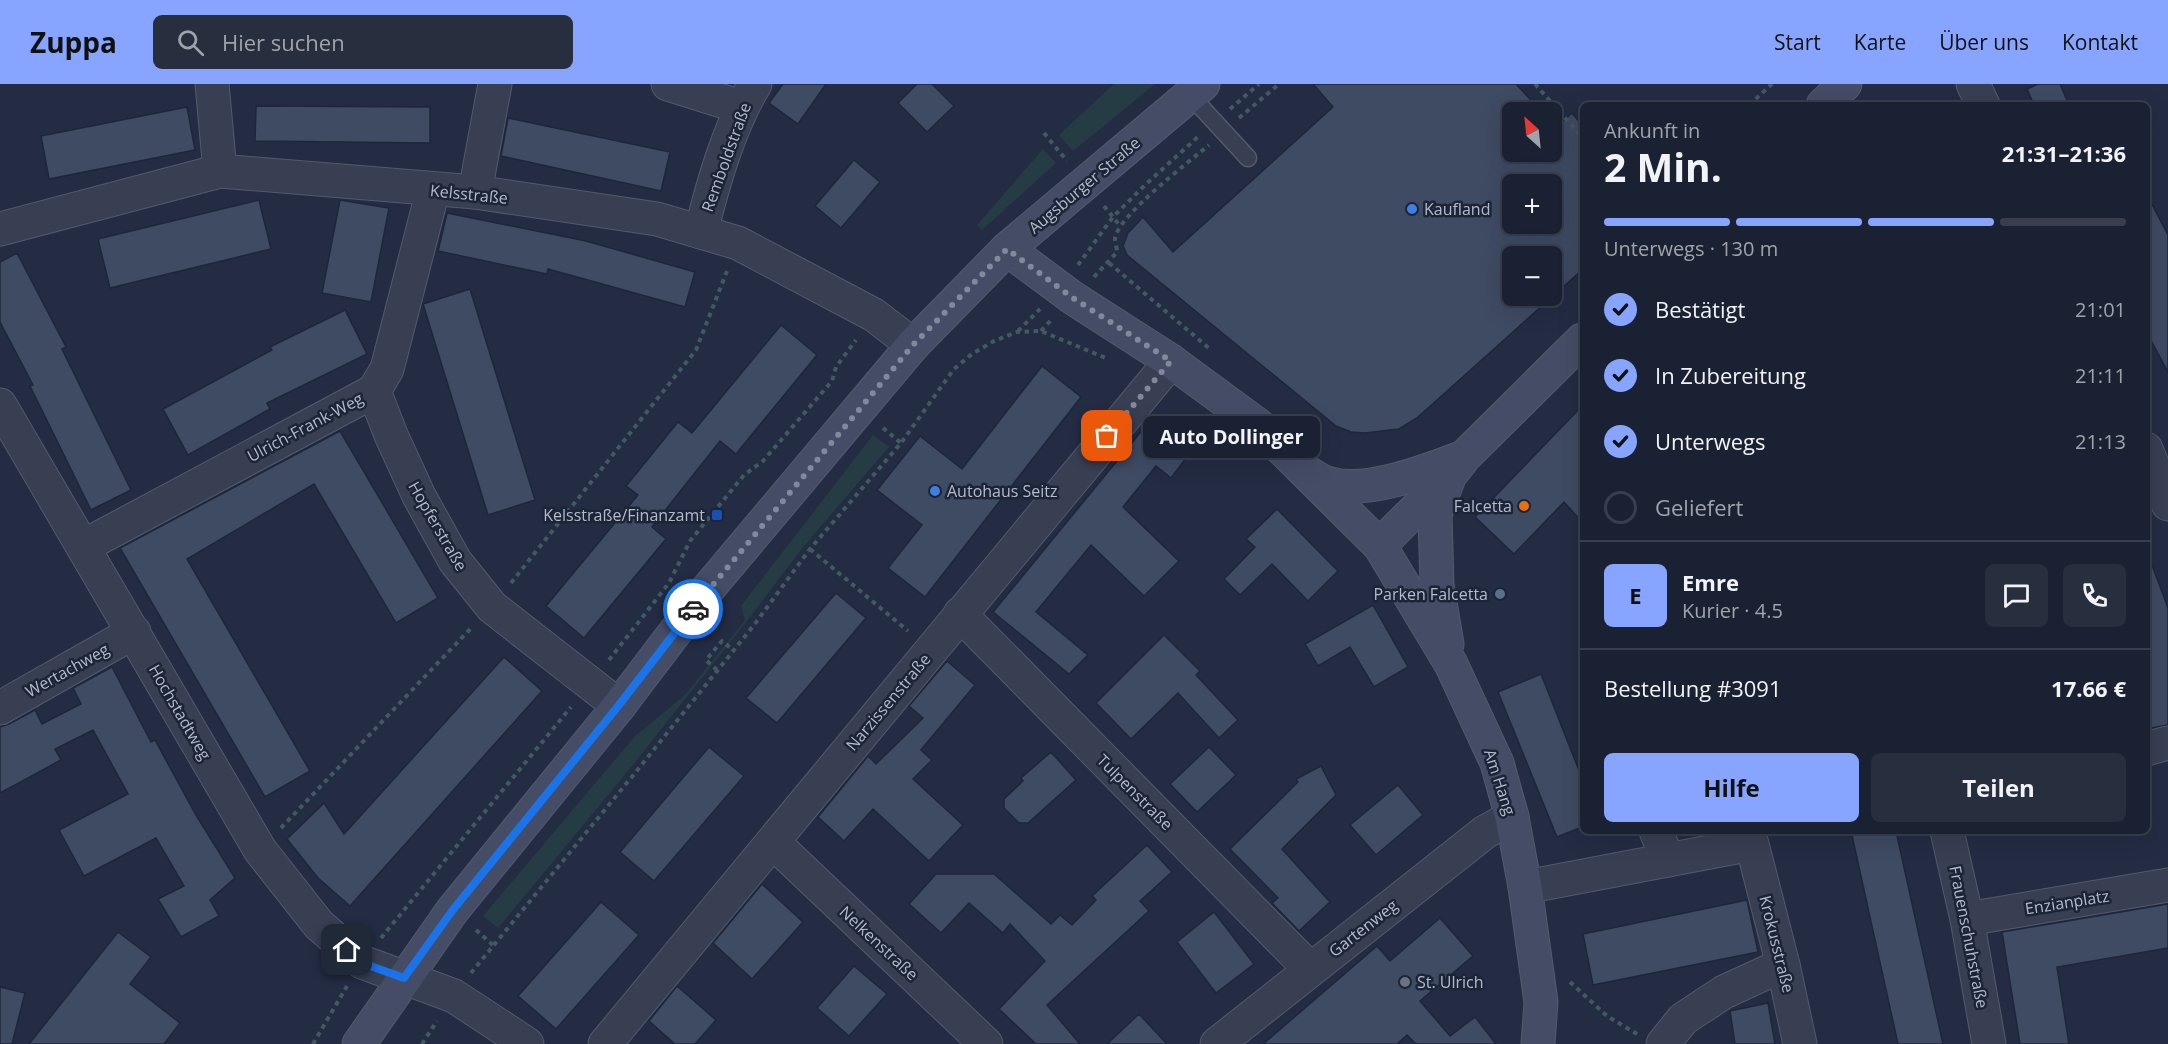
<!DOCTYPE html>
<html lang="de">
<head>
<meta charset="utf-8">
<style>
	body { margin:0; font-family:"Open Sans",sans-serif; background:#272e3e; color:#f1f3f6; height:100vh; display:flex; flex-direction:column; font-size:22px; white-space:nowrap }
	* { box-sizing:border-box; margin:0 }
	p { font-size:20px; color:#9fa3ac }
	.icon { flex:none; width:33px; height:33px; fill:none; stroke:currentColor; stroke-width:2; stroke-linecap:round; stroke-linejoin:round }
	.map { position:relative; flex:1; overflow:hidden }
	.panel { position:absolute; left:1580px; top:18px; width:570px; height:732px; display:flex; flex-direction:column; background:#1a2132; border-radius:9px; box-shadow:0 6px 24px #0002,0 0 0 2px #383e4d }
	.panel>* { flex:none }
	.needle { width:39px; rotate:333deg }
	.tools { position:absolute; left:1502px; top:18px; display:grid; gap:12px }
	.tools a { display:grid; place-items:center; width:60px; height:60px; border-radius:9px; background:#1a2132; box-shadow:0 6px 24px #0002,0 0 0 2px #383e4d; font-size:30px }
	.pin { position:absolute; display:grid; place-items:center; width:51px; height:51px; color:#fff; margin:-26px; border-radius:12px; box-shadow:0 3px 9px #0006 }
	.courier { position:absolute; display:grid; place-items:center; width:60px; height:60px; margin:-30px; border:4px solid #1a73e8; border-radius:50%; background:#fff; color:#222; box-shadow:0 2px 8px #0007 }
	.bubble { position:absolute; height:42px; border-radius:9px; background:#1a2132; box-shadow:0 6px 24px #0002,0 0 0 2px #383e4d; font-size:20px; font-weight:700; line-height:42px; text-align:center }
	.headline em { font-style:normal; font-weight:700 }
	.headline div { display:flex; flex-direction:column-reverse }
	.headline { display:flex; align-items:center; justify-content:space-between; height:102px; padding:0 24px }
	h1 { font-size:39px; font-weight:700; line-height:45px }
	.bar { display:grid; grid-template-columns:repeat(4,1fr); gap:9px 6px; align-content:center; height:72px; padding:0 24px }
	.bar i { height:8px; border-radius:4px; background:#383e4d }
	.bar .selected { background:#87a5ff }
	.bar p { grid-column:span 4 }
	.line { display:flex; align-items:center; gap:15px; padding:0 24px; border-top:2px solid #383e4d }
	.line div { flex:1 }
	.round { display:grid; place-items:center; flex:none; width:63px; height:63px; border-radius:9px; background:#272e3e }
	ol { padding:0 24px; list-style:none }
	li { display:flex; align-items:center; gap:18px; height:66px }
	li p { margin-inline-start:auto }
	li .icon { padding:6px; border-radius:50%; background:#87a5ff; color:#111; stroke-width:4 }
	li:last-child { color:#9fa3ac }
	li i { width:33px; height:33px; border:3px solid #383e4d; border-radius:50% }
	.button { display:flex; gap:12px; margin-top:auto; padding:12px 24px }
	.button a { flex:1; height:69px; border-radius:9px; background:#87a5ff; color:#111; font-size:24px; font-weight:700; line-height:69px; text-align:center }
	.button a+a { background:#272e3e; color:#f1f3f6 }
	header { display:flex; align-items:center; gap:36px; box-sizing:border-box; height:84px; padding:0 30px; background:#87a5ff; color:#111 }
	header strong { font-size:28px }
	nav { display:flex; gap:33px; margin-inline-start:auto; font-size:21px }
	.search { width:420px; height:54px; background:#272e3e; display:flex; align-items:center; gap:15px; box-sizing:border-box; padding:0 21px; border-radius:9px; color:#9fa3ac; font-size:22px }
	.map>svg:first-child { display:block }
	.green { fill:#253c44 }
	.building { fill:#3f4a63; stroke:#1e263a; stroke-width:1.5; fill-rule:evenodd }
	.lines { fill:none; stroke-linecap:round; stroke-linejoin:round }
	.lane-casing { stroke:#535a6d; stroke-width:19 }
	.street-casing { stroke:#535a6d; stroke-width:35 }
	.secondary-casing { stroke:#535a6d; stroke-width:35 }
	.path { stroke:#435961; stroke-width:4; stroke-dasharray:4.5 4.5; stroke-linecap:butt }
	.lane { stroke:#383f53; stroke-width:16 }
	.street { stroke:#383f53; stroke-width:33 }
	.secondary { stroke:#454d66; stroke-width:33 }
	.done { stroke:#82899d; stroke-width:6; stroke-dasharray:0 10.8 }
	.route { stroke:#1a73e8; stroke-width:8 }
	.shop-dot { fill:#3f7fe0; stroke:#1c2438; stroke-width:2 }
	.food-dot { fill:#e8710a; stroke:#1c2438; stroke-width:2 }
	.transit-dot { fill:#1a4fb4; stroke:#1c2438; stroke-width:2 }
	.service-dot { fill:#5c6f8a; stroke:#1c2438; stroke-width:2 }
	.worship-dot { fill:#6b7280; stroke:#1c2438; stroke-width:2 }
	.labels { text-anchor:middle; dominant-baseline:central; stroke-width:5; stroke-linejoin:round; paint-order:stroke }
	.street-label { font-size:16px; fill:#b5bbcd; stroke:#1c2438 }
	.poi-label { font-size:16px; fill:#b5bbcd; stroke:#1c2438; text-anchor:start }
</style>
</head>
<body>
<header>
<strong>Zuppa</strong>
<div class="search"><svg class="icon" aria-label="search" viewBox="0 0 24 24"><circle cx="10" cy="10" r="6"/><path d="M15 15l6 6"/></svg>Hier suchen</div>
<nav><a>Start</a><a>Karte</a><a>Über uns</a><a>Kontakt</a></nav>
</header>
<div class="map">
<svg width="2168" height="960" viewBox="0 0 2168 960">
	<rect width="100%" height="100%" fill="#232c43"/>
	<g class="green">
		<path d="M1114 0H1155L1073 67 1059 51Z"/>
		<path d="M1043 65 1056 79 982 146 977 141Z"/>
		<path d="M873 351 889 363 804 462 747 537 628 687 498 844 483 832 635 652 685 611 745 536 741 522Z"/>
	</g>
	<g class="building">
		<path d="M783 0H826L798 40 769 19Z"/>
		<path d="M917 0H932L954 22 927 48 898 19Z"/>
		<path d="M1313 0H1516L1542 28H1512V68H1551V38L1556 44 1572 29 1582 41V186L1417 334 1399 345 1365 349 1351 348 1336 342 1127 171 1123 162 1128 149 1143 133 1173 168 1333 23ZM1512 100H1551V140H1512ZM1512 172H1551V212H1512Z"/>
		<path d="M2038 0H2060L2069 21H2034L2027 5Z"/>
		<path d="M256 22 430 23V59L255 57Z"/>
		<path d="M187 23 195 66 49 95 41 52Z"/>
		<path d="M508 34 670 68 661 107 501 72Z"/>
		<path d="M854 76 880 98 841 144 815 122Z"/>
		<path d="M2146 109 2168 151V288L2146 247Z"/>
		<path d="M259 116 271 165 110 204 98 155Z"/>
		<path d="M340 116 389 124 371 218 322 209Z"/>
		<path d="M447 129 586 157 695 188 685 223 548 185 547 190 438 167Z"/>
		<path d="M17 169 66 263 62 265 131 406 91 426 30 302 33 301 0 238V178Z"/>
		<path d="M470 205 535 416 488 431 423 220Z"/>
		<path d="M345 226 367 270 267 319 270 325 188 371 163 325 272 266 270 263Z"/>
		<path d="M781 241 817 271 736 370 720 357 652 443 666 455 584 554 546 522 638 411 626 402 678 338 692 349Z"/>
		<path d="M1042 282 1081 313 925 513 888 484 922 441 877 406 920 352 962 385Z"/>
		<path d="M1582 322V438L1564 418 1514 470 1475 433Z"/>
		<path d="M1153 333 1193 365 1171 394 1156 382 1123 423 1179 477 1144 512 1091 461 1036 528 1088 571 1069 590 993 528Z"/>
		<path d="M340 347 438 514 396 539 314 400 187 475 310 687 265 713 120 464Z"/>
		<path d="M1277 425 1338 487 1308 517 1272 480 1240 511 1224 495 1255 463 1246 455Z"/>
		<path d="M2149 473 2168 524V641L2146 645V474Z"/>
		<path d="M836 509 866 534 777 639 746 614Z"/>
		<path d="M1373 521 1408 583 1374 603 1350 563 1318 582 1305 560Z"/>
		<path d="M1164 551 1200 587 1196 591 1238 636 1219 654 1178 609 1131 655 1096 619Z"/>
		<path d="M504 573 542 607 350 822 318 794 287 755 324 719 344 750Z"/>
		<path d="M947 577 975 601 921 666 932 676 913 695 963 741 929 777 873 725 844 757 818 733 868 672 876 680 923 634 909 622Z"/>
		<path d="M112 583 151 658 155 656 196 731 235 794 210 816 219 832 181 853 158 815 184 802 156 754 84 792 59 746 128 710 93 646 55 665 61 676 0 709V643L9 640 35 626 42 640 81 620 73 604Z"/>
		<path d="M1541 590 1582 694V743L1557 753 1498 608Z"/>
		<path d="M709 663 744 692 654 797 620 768Z"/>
		<path d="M1209 663 1236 691 1197 728 1170 700Z"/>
		<path d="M1051 668 1076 696 1028 739H1019L1004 724V715L1023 697 1021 694Z"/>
		<path d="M1321 682 1336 711 1282 765 1330 818 1299 847 1272 819 1278 814 1230 765 1298 698 1296 695Z"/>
		<path d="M1398 701 1423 731 1376 771 1350 741Z"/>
		<path d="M1851 747H1896L1943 960H1898Z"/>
		<path d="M1147 761 1172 788 1140 817 1149 827 1047 921 1080 960H1036L999 925 1045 877 1010 840 1003 849 969 819 941 849 909 820 936 790H994L1051 840 1060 831 1072 841 1096 816 1092 812Z"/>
		<path d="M762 800 803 838 752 895 713 859Z"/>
		<path d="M1747 816 1758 868 1593 901 1583 850Z"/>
		<path d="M601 818 639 851 556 945 518 912Z"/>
		<path d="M2168 820V864L2057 883 2069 960H2020L2002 848Z"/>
		<path d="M1214 828 1254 880 1216 909 1177 858Z"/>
		<path d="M1440 834 1473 872 1420 917 1450 952 1475 933 1496 960H1416L1407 951 1397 960H1263L1377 862 1390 877Z"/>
		<path d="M118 848 151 873 130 900 180 939 164 960H29Z"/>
		<path d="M854 882 887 910 849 952 817 924Z"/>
		<path d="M677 902 716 936 695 960H675L649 937Z"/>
		<path d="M0 903 25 909 12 960H0Z"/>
		<path d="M1768 919 1775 960H1735L1730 927Z"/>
		<path d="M1139 930 1167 960H1107Z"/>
	</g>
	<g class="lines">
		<g class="lane-casing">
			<path id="lane" d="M1190 11 1248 74"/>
		</g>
		<g class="street-casing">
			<g id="street">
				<path d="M212 0 220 87"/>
				<path d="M668 0 741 23"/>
				<path d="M1973 0 1983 21"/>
				<path d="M475 108 495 0"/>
				<path d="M0 145 220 87 475 108 657 135 738 159 874 231 913 261"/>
				<path d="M701 148C713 99 729 43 755 0"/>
				<path d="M374 307 391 351 419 412 455 477 492 523 619 622"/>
				<path d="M0 321 260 766 319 841 362 878 454 912 527 960"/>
				<path d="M2146 365 2168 420"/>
				<path d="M84 462 374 307 387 285 433 106"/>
				<path d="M960 530 1310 885"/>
				<path d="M0 624 134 548"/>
				<path d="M2146 665 2168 659"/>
				<path d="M1656 747 1668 776"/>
				<path d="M1947 747 1967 835 1989 960"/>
				<path d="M773 758 986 960"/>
				<path d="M1525 803 1752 760 1783 881 1800 960"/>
				<path d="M1967 835 2168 801"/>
				<path d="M605 960 1171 277"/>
				<path d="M1217 960 1485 748 1512 733"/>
				<path d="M1663 960 1683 935 1724 908 1783 881"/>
			</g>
		</g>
		<g class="secondary-casing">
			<g id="secondary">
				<path d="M1823 21 1845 0"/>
				<path d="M1007 165 1073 214 1171 277 1258 341 1380 462 1451 580 1497 679 1512 733 1525 803 1541 918 1538 960"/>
				<path d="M1310 390C1316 394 1324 399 1331 400 1367 410 1427 387 1461 374"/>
				<path d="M1380 462C1407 431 1441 406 1464 373L1582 256"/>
				<path d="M1447 560 1437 501 1435 430 1448 396"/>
				<path d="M359 960 452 827 619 622 707 506 913 261 1007 165 1203 0"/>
			</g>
		</g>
		<g class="path">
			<path d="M1535 0 1582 53"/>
			<path d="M1749 21 1772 0"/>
			<path d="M1230 25 1259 0"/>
			<path d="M1239 34 1279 0"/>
			<path d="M1044 49 1067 77"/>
			<path d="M1104 122 1121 143"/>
			<path d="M1109 179 1211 266"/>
			<path d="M1078 181 1113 133 1145 101 1200 51"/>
			<path d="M1094 193 1117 168C1117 164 1115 158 1115 154 1119 131 1189 78 1209 61"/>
			<path d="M1018 247 1040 225"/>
			<path d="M1041 247 1053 234"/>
			<path d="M883 344 901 359"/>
			<path d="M810 465 908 547"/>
			<path d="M511 499 696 266 727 187"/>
			<path d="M609 576 669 499 690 457 744 391 763 377 832 297 836 283 856 256"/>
			<path d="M717 586 706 576 722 557 733 566"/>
			<path d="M281 744 472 543"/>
			<path d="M476 846 493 861"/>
			<path d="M381 854 571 623"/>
			<path d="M471 889 635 689 754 541 810 465 901 359 954 285 972 270 994 257 1017 248 1041 247 1108 275"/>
			<path d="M1570 898 1607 932 1637 950"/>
			<path d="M313 960 347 902"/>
			<path d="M422 960 437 937"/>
		</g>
		<use href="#lane" class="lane"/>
		<use href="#street" class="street"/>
		<use href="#secondary" class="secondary"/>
	</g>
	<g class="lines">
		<path class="done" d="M693 525 913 261 1007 165 1073 214 1171 277 1107 352"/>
		<path class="route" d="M347 866 362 879 404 894 452 827 619 621 693 525"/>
	</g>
	<g class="shop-dot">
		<circle cx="1412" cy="125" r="6"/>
		<circle cx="935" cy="407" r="6"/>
	</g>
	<circle class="food-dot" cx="1524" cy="422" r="6"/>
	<rect class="transit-dot" x="711" y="425" width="12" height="12" rx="3"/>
	<circle class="service-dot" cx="1500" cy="510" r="6"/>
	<circle class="worship-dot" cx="1405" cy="898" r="6"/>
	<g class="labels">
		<g class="street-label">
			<text transform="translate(726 73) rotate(-70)">Remboldstraße</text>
			<text transform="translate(1084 101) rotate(-40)">Augsburger Straße</text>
			<text transform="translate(469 110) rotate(6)">Kelsstraße</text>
			<text transform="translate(305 343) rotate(-28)">Ulrich-Frank-Weg</text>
			<text transform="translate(438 442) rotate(60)">Hopferstraße</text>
			<text transform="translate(67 586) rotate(-29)">Wertachweg</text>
			<text transform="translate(888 618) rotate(-50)">Narzissenstraße</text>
			<text transform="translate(180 628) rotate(60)">Hochstadtweg</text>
			<text transform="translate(1500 698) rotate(72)">Am Hang</text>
			<text transform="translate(1135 708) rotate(45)">Tulpenstraße</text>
			<text transform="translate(2067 818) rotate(-9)">Enzianplatz</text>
			<text transform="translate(1363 844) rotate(-38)">Gartenweg</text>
			<text transform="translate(1969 853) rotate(79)">Frauenschuhstraße</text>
			<text transform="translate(879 859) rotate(43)">Nelkenstraße</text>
			<text transform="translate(1777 860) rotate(76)">Krokusstraße</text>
		</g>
		<g class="poi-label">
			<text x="1424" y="125">Kaufland</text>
			<text x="947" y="407">Autohaus Seitz</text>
			<text x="1512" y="422" text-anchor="end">Falcetta</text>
			<text x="705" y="431" text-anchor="end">Kelsstraße/Finanzamt</text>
			<text x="1488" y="510" text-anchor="end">Parken Falcetta</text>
			<text x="1417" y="898">St. Ulrich</text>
		</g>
	</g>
</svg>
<div class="tools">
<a><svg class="needle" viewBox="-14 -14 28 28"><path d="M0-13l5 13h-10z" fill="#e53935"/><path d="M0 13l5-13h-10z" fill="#9fa3ac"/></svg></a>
<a>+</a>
<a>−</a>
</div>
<div class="pin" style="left:1107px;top:352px;background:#ea580c"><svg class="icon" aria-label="bag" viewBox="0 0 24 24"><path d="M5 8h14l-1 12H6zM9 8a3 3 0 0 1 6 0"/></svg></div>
<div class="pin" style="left:347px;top:866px;background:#1f2937"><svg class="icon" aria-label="home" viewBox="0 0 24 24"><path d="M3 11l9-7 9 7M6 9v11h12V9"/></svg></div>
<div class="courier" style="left:693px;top:525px"><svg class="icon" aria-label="car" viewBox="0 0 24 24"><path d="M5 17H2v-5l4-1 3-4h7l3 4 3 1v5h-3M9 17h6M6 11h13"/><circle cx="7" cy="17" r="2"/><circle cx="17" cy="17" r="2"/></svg></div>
<div class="bubble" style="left:1143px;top:332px;width:177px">Auto Dollinger</div>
<section class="panel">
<div class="headline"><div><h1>2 Min.</h1><p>Ankunft in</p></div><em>21:31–21:36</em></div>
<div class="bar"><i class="selected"></i><i class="selected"></i><i class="selected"></i><i></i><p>Unterwegs · 130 m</p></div>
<ol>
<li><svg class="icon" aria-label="check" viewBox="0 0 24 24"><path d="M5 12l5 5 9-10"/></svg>Bestätigt<p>21:01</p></li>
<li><svg class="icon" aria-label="check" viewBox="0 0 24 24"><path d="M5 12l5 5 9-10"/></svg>In Zubereitung<p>21:11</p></li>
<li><svg class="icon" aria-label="check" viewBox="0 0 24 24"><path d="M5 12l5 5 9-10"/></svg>Unterwegs<p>21:13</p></li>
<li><i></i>Geliefert</li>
</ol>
<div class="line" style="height:108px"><b class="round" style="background:#87a5ff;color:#111">E</b><div><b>Emre</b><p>Kurier · 4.5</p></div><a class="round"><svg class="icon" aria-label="chat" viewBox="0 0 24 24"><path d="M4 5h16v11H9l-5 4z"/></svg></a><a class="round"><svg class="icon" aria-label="phone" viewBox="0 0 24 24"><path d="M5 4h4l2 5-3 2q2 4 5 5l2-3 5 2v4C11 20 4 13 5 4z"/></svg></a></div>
<div class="line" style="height:78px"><div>Bestellung #3091</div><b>17.66 €</b></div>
<div class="button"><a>Hilfe</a><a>Teilen</a></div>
</section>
</div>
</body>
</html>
